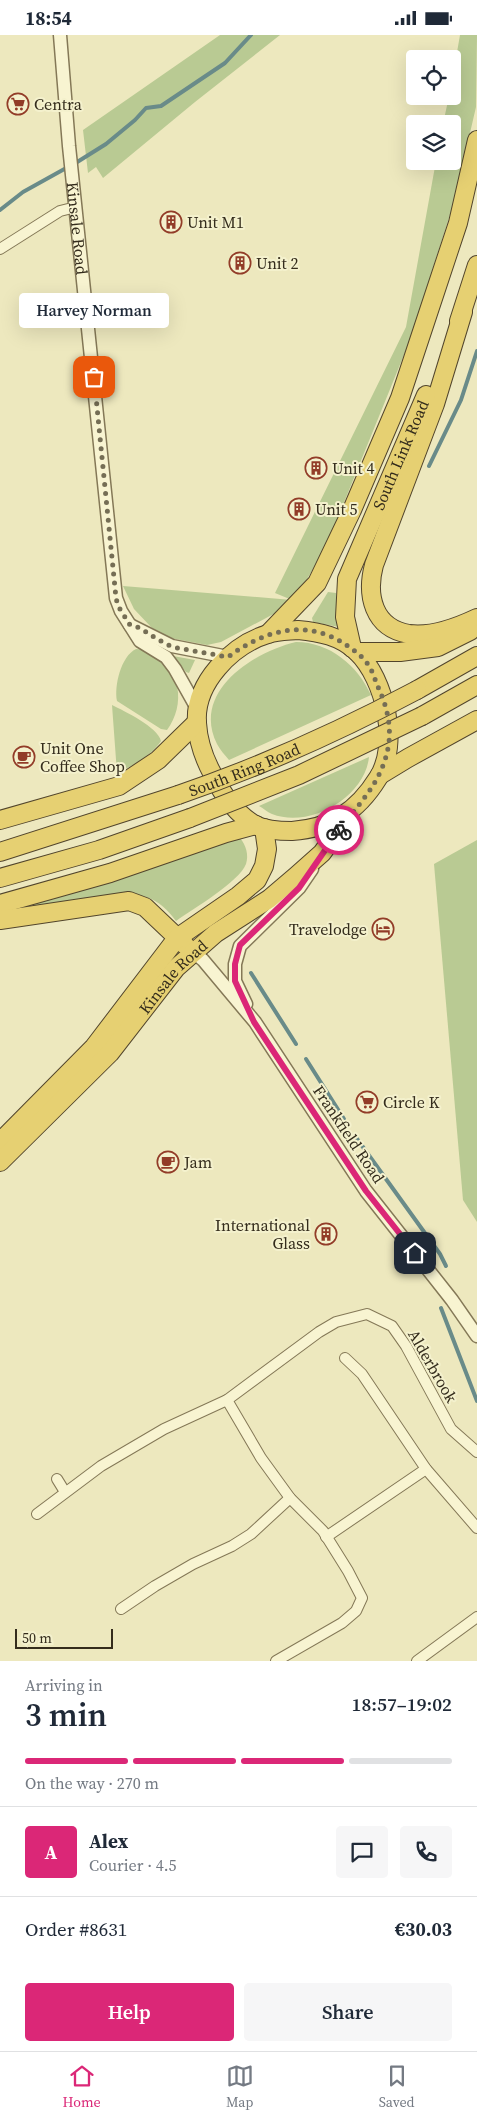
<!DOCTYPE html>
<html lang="en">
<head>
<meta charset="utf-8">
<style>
	body { margin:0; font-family:"Source Serif 4",serif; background:#f6f6f7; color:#1f2937; height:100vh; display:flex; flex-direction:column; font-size:19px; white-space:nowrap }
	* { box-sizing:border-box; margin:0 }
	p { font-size:16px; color:#747a83 }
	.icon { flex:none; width:28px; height:28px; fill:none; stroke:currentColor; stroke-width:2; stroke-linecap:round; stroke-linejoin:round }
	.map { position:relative; height:1626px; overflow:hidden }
	.sheet { display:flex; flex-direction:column; background:#fff; flex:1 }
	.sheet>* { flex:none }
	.buttons { position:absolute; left:406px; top:15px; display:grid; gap:10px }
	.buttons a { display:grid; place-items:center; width:55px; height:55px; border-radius:5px; background:#fff; box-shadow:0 5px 20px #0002; font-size:25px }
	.scale { position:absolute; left:15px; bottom:12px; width:98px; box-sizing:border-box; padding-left:5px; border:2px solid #342c1c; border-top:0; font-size:14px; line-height:18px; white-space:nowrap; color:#342c1c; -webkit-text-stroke:4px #f4f1cd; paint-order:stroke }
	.pin { position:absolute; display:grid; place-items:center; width:42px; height:42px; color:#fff; margin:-21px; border-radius:10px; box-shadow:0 2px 8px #0006 }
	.courier { position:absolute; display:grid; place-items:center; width:50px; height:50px; margin:-25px; border:4px solid #db2777; border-radius:50%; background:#fff; color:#222; box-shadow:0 1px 6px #0007 }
	.bubble { position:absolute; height:35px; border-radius:5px; background:#fff; box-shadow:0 5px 20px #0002; font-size:16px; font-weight:600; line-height:35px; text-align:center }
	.summary em { font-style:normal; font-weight:600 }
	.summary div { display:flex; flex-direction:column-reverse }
	.summary { display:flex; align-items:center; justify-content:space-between; height:85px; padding:0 25px }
	h1 { font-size:32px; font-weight:600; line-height:38px }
	.bar { display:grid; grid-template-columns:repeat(4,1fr); gap:8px 5px; align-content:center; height:60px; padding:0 25px }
	.bar i { height:6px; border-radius:4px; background:#e0e1e3 }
	.bar .selected { background:#db2777 }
	.bar p { grid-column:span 4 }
	.line { display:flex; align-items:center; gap:12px; padding:0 25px; border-top:1px solid #e0e1e3 }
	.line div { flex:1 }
	.round { display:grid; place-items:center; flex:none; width:52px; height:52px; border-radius:5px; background:#f6f6f7 }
	.cta { display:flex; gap:10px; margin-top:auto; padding:10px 25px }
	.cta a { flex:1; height:58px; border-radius:5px; background:#db2777; color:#fff; font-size:20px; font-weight:600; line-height:58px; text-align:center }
	.cta a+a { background:#f6f6f7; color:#1f2937 }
	.status { display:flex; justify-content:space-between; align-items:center; height:35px; padding:0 25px; background:#fff; direction:ltr }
	.status svg { height:14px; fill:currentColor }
	.dock { display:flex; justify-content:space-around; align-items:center; height:70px; border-top:1px solid #e0e1e3; background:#fff; font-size:14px; color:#747a83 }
	.dock a { display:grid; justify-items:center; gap:2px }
	.dock .selected { color:#db2777 }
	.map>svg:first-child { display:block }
	.green { fill:#b9ca93 }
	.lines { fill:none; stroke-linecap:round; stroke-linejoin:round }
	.stream { stroke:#698b89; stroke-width:4 }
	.minor-casing { stroke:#847857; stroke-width:12 }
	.tertiary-casing { stroke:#847857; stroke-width:15 }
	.trunk-casing { stroke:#52452c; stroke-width:20 }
	.minor { stroke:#f8f4d1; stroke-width:10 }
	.tertiary { stroke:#f8f4d1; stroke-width:12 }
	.trunk { stroke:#e6d072; stroke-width:18 }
	.trunk-bridge-casing { stroke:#52452c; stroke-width:20; stroke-linecap:butt }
	.trunk-bridge { stroke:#e6d072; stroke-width:18 }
	.done { stroke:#756e55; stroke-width:5; stroke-dasharray:0 9 }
	.route { stroke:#db2777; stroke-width:6 }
	.labels { text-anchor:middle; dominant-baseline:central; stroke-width:4; stroke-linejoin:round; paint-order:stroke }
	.poi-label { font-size:16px; fill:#342c1c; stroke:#f4f1cd; text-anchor:start }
	.street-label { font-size:16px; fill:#342c1c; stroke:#f4f1cd }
</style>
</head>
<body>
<div class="status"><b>18:54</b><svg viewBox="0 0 49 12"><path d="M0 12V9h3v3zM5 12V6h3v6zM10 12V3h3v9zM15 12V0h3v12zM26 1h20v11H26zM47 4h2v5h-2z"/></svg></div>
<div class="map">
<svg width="477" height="1626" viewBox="0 0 477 1626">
	<rect width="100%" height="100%" fill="#ede8be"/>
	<g class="green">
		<path d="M220 0H280L195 67 103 143 96 132 88 138 83 95Z"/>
		<path d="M460 0H477L476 72 454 167 410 305 332 497 320 523 294 565 281 575 221 607 207 610 165 602 151 592 134 574 123 551 292 565 275 558 406 292 436 126H452V89H443L449 61H452L453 40Z"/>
		<path d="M328 557 336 558 339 592 313 587 312 583Z"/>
		<path d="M296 607C330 607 358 631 371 660L229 725C225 720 220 715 217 709 191 657 253 617 296 607Z"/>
		<path d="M136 614C141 614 145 616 151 618 181 632 186 670 167 695L161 694 117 666C114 651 121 621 136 614Z"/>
		<path d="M173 621 195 625 189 638 186 637Z"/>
		<path d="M112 670C124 676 158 692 161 706 151 721 134 730 117 738Z"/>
		<path d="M369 722C365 762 310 794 272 779 267 777 263 773 259 771Z"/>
		<path d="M240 803C246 810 249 820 246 829 239 847 193 874 176 886 168 875 159 866 146 862 128 856 59 870 37 873L34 869Z"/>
		<path d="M477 805V1187L463 1165 434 829Z"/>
	</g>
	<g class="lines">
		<g class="stream">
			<path d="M74 129 106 109 135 85 146 73 161 71 225 28 251 0"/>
			<path d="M0 175 23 157 68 132"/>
			<path d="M429 431 461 365 477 316"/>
			<path d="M251 938 296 1009"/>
			<path d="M306 1024 344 1084"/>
			<path d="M355 1101 440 1219 446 1231"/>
			<path d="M441 1273 477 1366"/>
		</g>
		<g class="minor-casing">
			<g id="minor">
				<path d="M0 214 60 176 76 172"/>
				<path d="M345 1323 362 1339 426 1434 477 1493"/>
				<path d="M227 1365 261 1423 290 1463 323 1496 348 1536 362 1563 356 1576 342 1588 276 1626"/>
				<path d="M57 1444 65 1457"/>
				<path d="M37 1479 101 1431 164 1394 227 1365 319 1297 336 1287 367 1279 392 1291 406 1311 451 1394 477 1417"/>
				<path d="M326 1502 426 1434"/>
				<path d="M121 1574 155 1551 193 1529 232 1511 251 1499 290 1463"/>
				<path d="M417 1626 477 1582"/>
			</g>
		</g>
		<g class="tertiary-casing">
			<g id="tertiary">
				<path id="s1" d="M60 0 69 111 116 563 121 576 140 606 166 622 175 634 198 675"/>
				<path d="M130 590 172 611 228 622"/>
				<path d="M193 917 203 925 255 987 366 1156 452 1265 477 1301"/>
				<path d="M246 969 235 946V929L240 911 299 853 312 834"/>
			</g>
		</g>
		<g class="trunk-casing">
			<g id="trunk">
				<path d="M463 277 435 369 374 530C366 560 373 593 409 599 431 602 458 592 477 583"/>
				<path d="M459 286 477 230"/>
				<path d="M298 595C319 597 341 601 357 617 385 644 400 709 378 743 357 777 331 793 292 796 281 796 265 795 255 790 235 778 222 759 212 738 204 723 198 705 197 688 194 648 232 610 268 599 277 596 288 596 298 595Z"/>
				<path d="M268 599 317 548 352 475 400 363 458 188 477 105"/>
				<path id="s2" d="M352 613 345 582 347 544 426 360"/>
				<path d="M357 617H400L438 612 470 596"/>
				<path d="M417 655 477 621"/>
				<path d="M422 681 477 650"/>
				<path d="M380 740 408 723 477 685"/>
				<path d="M0 785 119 751 158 725 197 687"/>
				<path d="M0 817 178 760"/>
				<path d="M0 843 99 815 190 783"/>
				<path d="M0 869 110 838 226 798 256 790"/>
				<path d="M0 885 129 866 145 872 185 910"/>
				<path d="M0 1107 94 1012 177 903 238 861 257 845 264 831 267 814 264 793"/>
				<path id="s3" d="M0 1127 110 1018 176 933 216 898 269 864 296 841 322 818 349 781"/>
			</g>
		</g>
		<use href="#minor" class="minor"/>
		<use href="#tertiary" class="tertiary"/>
		<use href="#trunk" class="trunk"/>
		<g class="trunk-bridge-casing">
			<g id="trunk-bridge">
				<path id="s4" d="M178 760C260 732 340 696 417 655"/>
				<path d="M190 783 299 740 422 681"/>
			</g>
		</g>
		<use href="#trunk-bridge" class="trunk-bridge"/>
	</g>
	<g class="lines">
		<path class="done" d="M94 342 116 563 118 571 130 590 140 593 157 604 172 612 228 622C262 597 301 584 340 606 351 613 362 620 369 631 373 637 375 645 378 652 386 669 391 688 389 707 384 745 361 766 339 795"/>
		<path class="route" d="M339 795 299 853 240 910 235 929V946L254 987 283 1031 366 1156 415 1218"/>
	</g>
	<defs>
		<g id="supermarket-ring" transform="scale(1.125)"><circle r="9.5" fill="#f4f1cd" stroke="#923c28" stroke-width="1.5"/><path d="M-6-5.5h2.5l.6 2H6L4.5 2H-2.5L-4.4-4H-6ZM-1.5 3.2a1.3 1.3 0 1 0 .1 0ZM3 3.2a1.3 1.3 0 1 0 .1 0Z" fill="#923c28"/></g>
		<g id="building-ring" transform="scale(1.125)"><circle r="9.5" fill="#f4f1cd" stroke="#923c28" stroke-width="1.5"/><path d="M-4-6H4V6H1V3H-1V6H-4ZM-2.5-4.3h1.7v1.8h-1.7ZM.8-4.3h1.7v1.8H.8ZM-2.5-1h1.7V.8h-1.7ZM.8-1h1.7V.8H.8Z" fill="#923c28"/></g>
		<g id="cafe-ring" transform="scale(1.125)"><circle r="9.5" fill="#f4f1cd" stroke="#923c28" stroke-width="1.5"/><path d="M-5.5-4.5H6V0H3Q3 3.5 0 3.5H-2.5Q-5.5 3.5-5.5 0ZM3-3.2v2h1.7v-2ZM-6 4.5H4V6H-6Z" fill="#923c28"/></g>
		<g id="hotel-ring" transform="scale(1.125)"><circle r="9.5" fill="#f4f1cd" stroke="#923c28" stroke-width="1.5"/><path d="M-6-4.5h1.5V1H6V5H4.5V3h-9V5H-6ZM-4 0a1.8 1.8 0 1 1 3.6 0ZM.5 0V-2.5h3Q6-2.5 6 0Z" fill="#923c28"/></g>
	</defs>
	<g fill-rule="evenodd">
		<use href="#supermarket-ring" x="18" y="69"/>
		<use href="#building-ring" x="171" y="187"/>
		<use href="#building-ring" x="240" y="228"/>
		<use href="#building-ring" x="316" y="433"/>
		<use href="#building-ring" x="299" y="474"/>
		<use href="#cafe-ring" x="24" y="722"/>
		<use href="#hotel-ring" x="383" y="894"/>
		<use href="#supermarket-ring" x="367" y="1067"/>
		<use href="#cafe-ring" x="168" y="1127"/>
		<use href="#building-ring" x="326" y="1199"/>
	</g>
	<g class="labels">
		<g class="poi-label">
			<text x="34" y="69">Centra</text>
			<text x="187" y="187">Unit M1</text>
			<text x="256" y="228">Unit 2</text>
			<text x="332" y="433">Unit 4</text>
			<text x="315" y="474">Unit 5</text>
			<text x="40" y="713">Unit One<tspan x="40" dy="18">Coffee Shop</tspan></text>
			<text x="367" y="894" text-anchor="end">Travelodge</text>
			<text x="383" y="1067">Circle K</text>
			<text x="184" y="1127">Jam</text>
			<text x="310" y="1190" text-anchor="end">International<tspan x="310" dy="18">Glass</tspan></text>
		</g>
		<g class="street-label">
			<text stroke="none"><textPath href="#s1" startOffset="194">Kinsale Road</textPath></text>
			<text stroke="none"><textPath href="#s2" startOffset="205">South Link Road</textPath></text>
			<text stroke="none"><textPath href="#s4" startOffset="71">South Ring Road</textPath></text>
			<text stroke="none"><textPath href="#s3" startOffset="254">Kinsale Road</textPath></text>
			<text transform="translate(349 1099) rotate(56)">Frankfield Road</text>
			<text transform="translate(433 1331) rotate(60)">Alderbrook</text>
		</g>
	</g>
</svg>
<div class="buttons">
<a><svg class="icon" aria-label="locate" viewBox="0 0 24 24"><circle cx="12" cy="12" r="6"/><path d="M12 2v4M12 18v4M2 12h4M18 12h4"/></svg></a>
<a><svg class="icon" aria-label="layers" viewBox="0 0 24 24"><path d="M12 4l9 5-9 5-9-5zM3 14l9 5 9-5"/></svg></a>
</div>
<div class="scale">50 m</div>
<div class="pin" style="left:94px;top:342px;background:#ea580c"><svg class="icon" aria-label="bag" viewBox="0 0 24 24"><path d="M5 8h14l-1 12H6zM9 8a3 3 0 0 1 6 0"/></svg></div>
<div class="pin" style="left:415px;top:1218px;background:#1f2937"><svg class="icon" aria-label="home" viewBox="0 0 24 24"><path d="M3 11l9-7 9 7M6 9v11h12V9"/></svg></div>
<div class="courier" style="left:339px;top:795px"><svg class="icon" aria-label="bike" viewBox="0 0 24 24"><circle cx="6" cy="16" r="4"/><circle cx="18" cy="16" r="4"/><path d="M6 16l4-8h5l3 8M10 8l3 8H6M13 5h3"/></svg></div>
<div class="bubble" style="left:19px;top:258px;width:150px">Harvey Norman</div>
</div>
<section class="sheet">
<div class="summary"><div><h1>3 min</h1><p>Arriving in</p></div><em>18:57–19:02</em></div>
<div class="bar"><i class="selected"></i><i class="selected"></i><i class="selected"></i><i></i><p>On the way · 270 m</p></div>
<div class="line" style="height:90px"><b class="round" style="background:#db2777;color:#fff">A</b><div><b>Alex</b><p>Courier · 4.5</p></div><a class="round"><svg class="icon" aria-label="chat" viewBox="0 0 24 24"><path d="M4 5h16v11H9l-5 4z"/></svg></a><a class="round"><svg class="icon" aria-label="phone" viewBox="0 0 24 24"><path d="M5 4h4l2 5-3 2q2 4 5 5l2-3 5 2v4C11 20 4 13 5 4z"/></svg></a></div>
<div class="line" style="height:65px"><div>Order #8631</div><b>€30.03</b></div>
<div class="cta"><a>Help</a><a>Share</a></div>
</section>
<nav class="dock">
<a class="selected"><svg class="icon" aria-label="home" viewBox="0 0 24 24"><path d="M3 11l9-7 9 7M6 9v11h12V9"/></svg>Home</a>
<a><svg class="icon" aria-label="map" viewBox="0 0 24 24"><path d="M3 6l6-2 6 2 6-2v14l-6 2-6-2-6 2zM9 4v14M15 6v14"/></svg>Map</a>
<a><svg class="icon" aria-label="saved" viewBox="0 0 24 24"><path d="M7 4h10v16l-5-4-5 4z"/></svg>Saved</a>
</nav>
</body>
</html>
